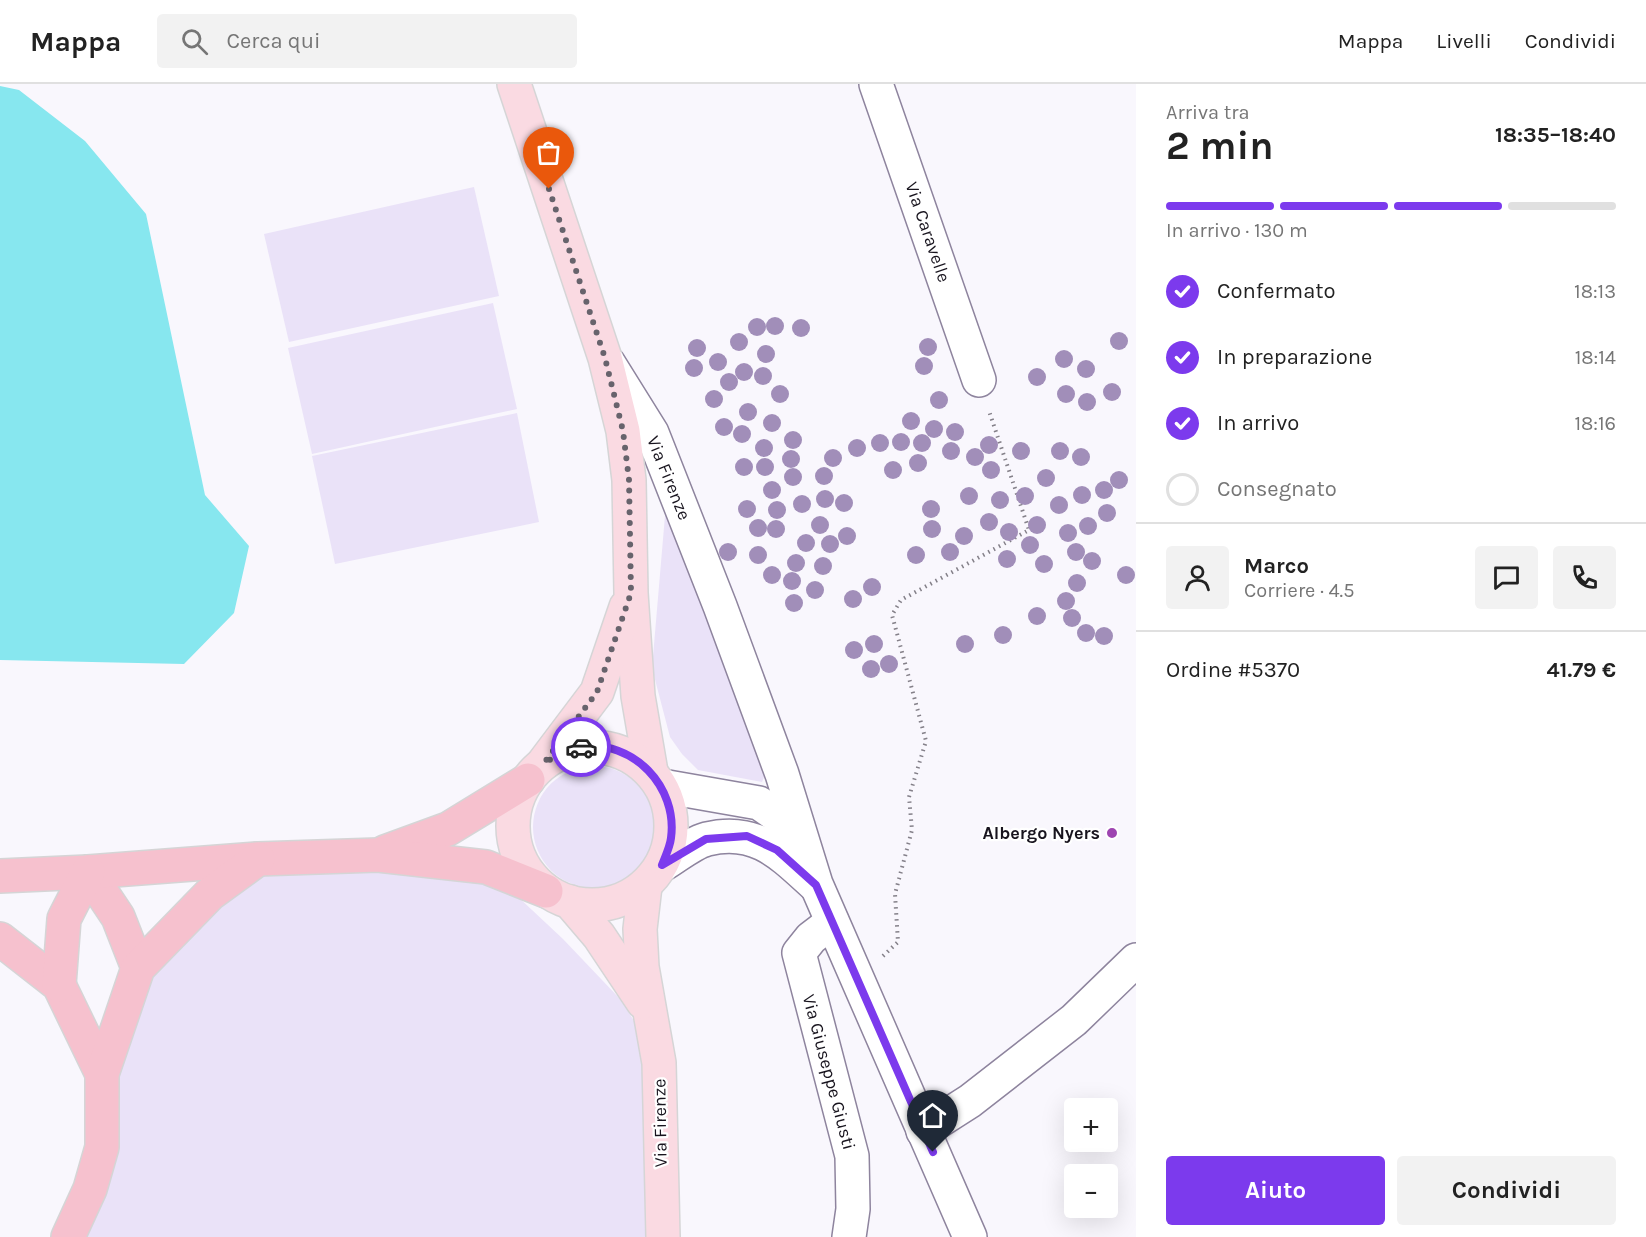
<!DOCTYPE html>
<html lang="it">
<head>
<meta charset="utf-8">
<style>
	body { margin:0; font-family:Karla,sans-serif; background:#f2f2f2; color:#222; height:100vh; display:flex; flex-direction:column; font-size:22px; white-space:nowrap }
	* { box-sizing:border-box; margin:0 }
	p { font-size:20px; color:#767676 }
	.icon { flex:none; width:33px; height:33px; fill:none; stroke:currentColor; stroke-width:2; stroke-linecap:round; stroke-linejoin:round }
	.map { position:relative; flex:1; overflow:hidden }
	.side { display:flex; flex-direction:column; background:#fff; width:510px }
	.side>* { flex:none }
	.fabs { position:absolute; left:1064px; top:1014px; display:grid; gap:12px }
	.fabs a { display:grid; place-items:center; width:54px; height:54px; border-radius:6px; background:#fff; box-shadow:0 6px 24px #0002; font-size:30px }
	.pin { position:absolute; display:grid; place-items:center; width:51px; height:51px; color:#fff; margin:-62px -26px; border-radius:50% 50% 50% 0; rotate:-45deg; box-shadow:0 0 6px #0007 }
	.pin .icon { rotate:45deg }
	.courier { position:absolute; display:grid; place-items:center; width:60px; height:60px; margin:-30px; border:4px solid #7c3aed; border-radius:50%; background:#fff; color:#222; box-shadow:0 2px 8px #0007 }
	.headline em { font-style:normal; font-weight:700 }
	.headline div { display:flex; flex-direction:column-reverse }
	.headline { display:flex; align-items:center; justify-content:space-between; height:102px; padding:0 30px }
	h1 { font-size:39px; font-weight:700; line-height:45px }
	.bar { display:grid; grid-template-columns:repeat(4,1fr); gap:9px 6px; align-content:center; height:72px; padding:0 30px }
	.bar i { height:8px; border-radius:4px; background:#e0e0e0 }
	.bar .on { background:#7c3aed }
	.bar p { grid-column:span 4 }
	.line { display:flex; align-items:center; gap:15px; padding:0 30px; border-top:2px solid #e0e0e0 }
	.line div { flex:1 }
	.round { display:grid; place-items:center; flex:none; width:63px; height:63px; border-radius:6px; background:#f2f2f2 }
	ol { padding:0 30px; list-style:none }
	li { display:flex; align-items:center; gap:18px; height:66px }
	li p { margin-inline-start:auto }
	li .icon { padding:6px; border-radius:50%; background:#7c3aed; color:#fff; stroke-width:4 }
	li:last-child { color:#767676 }
	li i { width:33px; height:33px; border:3px solid #e0e0e0; border-radius:50% }
	.primary-button { display:flex; gap:12px; margin-top:auto; padding:12px 30px }
	.primary-button a { flex:1; height:69px; border-radius:6px; background:#7c3aed; color:#fff; font-size:24px; font-weight:700; line-height:69px; text-align:center }
	.primary-button a+a { background:#f2f2f2; color:#222 }
	header { display:flex; align-items:center; gap:36px; box-sizing:border-box; height:84px; padding:0 30px; background:#fff; border-bottom:2px solid #e0e0e0 }
	header strong { font-size:28px }
	nav { display:flex; gap:33px; margin-inline-start:auto; font-size:21px }
	.search { width:420px; height:54px; background:#f2f2f2; display:flex; align-items:center; gap:15px; box-sizing:border-box; padding:0 21px; border-radius:6px; color:#767676; font-size:22px }
	main { display:flex; flex:1; min-height:0 }
	.map>svg:first-child { display:block }
	.green { fill:#eae2f8 }
	.water { fill:#87e7ef }
	.lines { fill:none; stroke-linecap:round; stroke-linejoin:round }
	.minor-casing { stroke:#8e849e; stroke-width:36 }
	.major-casing { stroke:#d5d5d6; stroke-width:36 }
	.highway-casing { stroke:#d5d5d6; stroke-width:36 }
	.path { stroke:#848089; stroke-width:4; stroke-dasharray:1.5 4.5; stroke-linecap:butt }
	.minor { stroke:#fff; stroke-width:33 }
	.major { stroke:#fadae2; stroke-width:33 }
	.highway { stroke:#f6c1ce; stroke-width:33 }
	.tree { fill:#a18eb9 }
	.done { stroke:#67636c; stroke-width:6; stroke-dasharray:0 10.8 }
	.route { stroke:#7c3aed; stroke-width:8 }
	.poi-dot { fill:#9e45b1; stroke:#fff; stroke-width:2 }
	.labels { text-anchor:middle; dominant-baseline:central; stroke-width:4.5; stroke-linejoin:round; paint-order:stroke }
	.street-label { font-size:18px; fill:#18141e; stroke:#fff }
	.poi-label { font-size:18px; font-weight:bold; fill:#18141e; stroke:#fff; text-anchor:end }
</style>
</head>
<body>
<header>
<strong>Mappa</strong>
<div class="search"><svg class="icon" aria-label="search" viewBox="0 0 24 24"><circle cx="10" cy="10" r="6"/><path d="M15 15l6 6"/></svg>Cerca qui</div>
<nav><a>Mappa</a><a>Livelli</a><a>Condividi</a></nav>
</header>
<main>
<div class="map">
<svg width="1136" height="1153" viewBox="0 0 1136 1153">
	<rect width="100%" height="100%" fill="#f9f7fd"/>
	<g class="green">
		<path d="M474 103 499 212 289 258 264 150Z"/>
		<path d="M493 219 517 325 312 370 288 264Z"/>
		<path d="M517 329 539 438 335 480 312 372Z"/>
		<path d="M666 420 767 686 762 698 698 686 682 670 670 653 652 584Z"/>
		<circle cx="594" cy="743" r="61"/>
		<path d="M258 775 486 783 563 855 622 917 659 979 663 1153H68L138 884Z"/>
	</g>
	<path class="water" d="M0 2 19 6 85 57 146 130 205 411 249 462 234 529 184 580 0 576Z"/>
	<g class="lines">
		<g class="minor-casing">
			<g id="minor">
				<path d="M876 0 979 296"/>
				<path d="M609 280 652 349 720 522 782 690 816 800 970 1153"/>
				<path d="M662 702 759 719 798 746"/>
				<path d="M662 781C676 773 692 759 707 755 756 743 781 770 814 800"/>
				<path d="M832 838 811 854 799 869 852 1072 853 1125 849 1153"/>
				<path d="M923 1047 970 1017 1074 936 1136 876"/>
			</g>
		</g>
		<g class="major-casing">
			<g id="major">
				<path d="M514 0 605 274 623 347 629 396 631 509 638 612 651 688"/>
				<circle cx="592" cy="742" r="79"/>
				<path d="M545 677 597 608 626 523"/>
				<path d="M645 802 640 845 642 883 659 979 663 1153"/>
				<path d="M570 818 599 852 643 918"/>
			</g>
		</g>
		<g class="highway-casing">
			<g id="highway">
				<path d="M385 768 448 745 528 696"/>
				<path d="M88 788 118 833 138 884"/>
				<path d="M0 792 88 788 258 775 378 771 486 783 546 807"/>
				<path d="M0 855 59 901 102 990"/>
				<path d="M59 901 64 835 88 788"/>
				<path d="M68 1153 90 1105 102 1063V990L138 884 210 810 258 775"/>
			</g>
		</g>
		<path class="path" d="M883 872 898 858 895 810 912 746 909 713 926 657 892 531 901 516 1029 446 989 327"/>
		<use href="#minor" class="minor"/>
		<use href="#major" class="major"/>
		<use href="#highway" class="highway"/>
	</g>
	<g class="tree">
		<circle cx="775" cy="242" r="9"/>
		<circle cx="757" cy="243" r="9"/>
		<circle cx="801" cy="244" r="9"/>
		<circle cx="1119" cy="257" r="9"/>
		<circle cx="739" cy="258" r="9"/>
		<circle cx="928" cy="263" r="9"/>
		<circle cx="697" cy="264" r="9"/>
		<circle cx="766" cy="270" r="9"/>
		<circle cx="1064" cy="275" r="9"/>
		<circle cx="718" cy="278" r="9"/>
		<circle cx="924" cy="282" r="9"/>
		<circle cx="694" cy="284" r="9"/>
		<circle cx="1086" cy="285" r="9"/>
		<circle cx="744" cy="288" r="9"/>
		<circle cx="763" cy="292" r="9"/>
		<circle cx="1037" cy="293" r="9"/>
		<circle cx="729" cy="298" r="9"/>
		<circle cx="1112" cy="308" r="9"/>
		<circle cx="780" cy="310" r="9"/>
		<circle cx="1066" cy="310" r="9"/>
		<circle cx="714" cy="315" r="9"/>
		<circle cx="939" cy="316" r="9"/>
		<circle cx="1087" cy="318" r="9"/>
		<circle cx="748" cy="328" r="9"/>
		<circle cx="911" cy="337" r="9"/>
		<circle cx="772" cy="339" r="9"/>
		<circle cx="724" cy="343" r="9"/>
		<circle cx="934" cy="345" r="9"/>
		<circle cx="955" cy="348" r="9"/>
		<circle cx="742" cy="350" r="9"/>
		<circle cx="793" cy="356" r="9"/>
		<circle cx="901" cy="358" r="9"/>
		<circle cx="880" cy="359" r="9"/>
		<circle cx="922" cy="359" r="9"/>
		<circle cx="989" cy="361" r="9"/>
		<circle cx="764" cy="364" r="9"/>
		<circle cx="857" cy="364" r="9"/>
		<circle cx="951" cy="367" r="9"/>
		<circle cx="1021" cy="367" r="9"/>
		<circle cx="1060" cy="367" r="9"/>
		<circle cx="975" cy="373" r="9"/>
		<circle cx="1081" cy="373" r="9"/>
		<circle cx="833" cy="374" r="9"/>
		<circle cx="791" cy="375" r="9"/>
		<circle cx="918" cy="379" r="9"/>
		<circle cx="744" cy="383" r="9"/>
		<circle cx="765" cy="383" r="9"/>
		<circle cx="893" cy="386" r="9"/>
		<circle cx="991" cy="386" r="9"/>
		<circle cx="824" cy="392" r="9"/>
		<circle cx="793" cy="393" r="9"/>
		<circle cx="1046" cy="394" r="9"/>
		<circle cx="1119" cy="396" r="9"/>
		<circle cx="772" cy="406" r="9"/>
		<circle cx="1104" cy="406" r="9"/>
		<circle cx="1082" cy="411" r="9"/>
		<circle cx="969" cy="412" r="9"/>
		<circle cx="1025" cy="412" r="9"/>
		<circle cx="825" cy="415" r="9"/>
		<circle cx="1000" cy="416" r="9"/>
		<circle cx="844" cy="419" r="9"/>
		<circle cx="802" cy="420" r="9"/>
		<circle cx="1059" cy="421" r="9"/>
		<circle cx="747" cy="425" r="9"/>
		<circle cx="931" cy="425" r="9"/>
		<circle cx="777" cy="426" r="9"/>
		<circle cx="1107" cy="429" r="9"/>
		<circle cx="989" cy="438" r="9"/>
		<circle cx="820" cy="441" r="9"/>
		<circle cx="1037" cy="441" r="9"/>
		<circle cx="1088" cy="442" r="9"/>
		<circle cx="758" cy="444" r="9"/>
		<circle cx="776" cy="445" r="9"/>
		<circle cx="932" cy="445" r="9"/>
		<circle cx="1009" cy="448" r="9"/>
		<circle cx="1068" cy="449" r="9"/>
		<circle cx="847" cy="452" r="9"/>
		<circle cx="964" cy="452" r="9"/>
		<circle cx="806" cy="459" r="9"/>
		<circle cx="830" cy="460" r="9"/>
		<circle cx="1030" cy="461" r="9"/>
		<circle cx="728" cy="468" r="9"/>
		<circle cx="950" cy="468" r="9"/>
		<circle cx="1076" cy="468" r="9"/>
		<circle cx="758" cy="471" r="9"/>
		<circle cx="916" cy="471" r="9"/>
		<circle cx="1007" cy="475" r="9"/>
		<circle cx="1092" cy="477" r="9"/>
		<circle cx="796" cy="479" r="9"/>
		<circle cx="1044" cy="480" r="9"/>
		<circle cx="823" cy="482" r="9"/>
		<circle cx="772" cy="491" r="9"/>
		<circle cx="1126" cy="491" r="9"/>
		<circle cx="792" cy="497" r="9"/>
		<circle cx="1077" cy="499" r="9"/>
		<circle cx="872" cy="503" r="9"/>
		<circle cx="815" cy="506" r="9"/>
		<circle cx="853" cy="515" r="9"/>
		<circle cx="1066" cy="517" r="9"/>
		<circle cx="794" cy="519" r="9"/>
		<circle cx="1037" cy="532" r="9"/>
		<circle cx="1072" cy="534" r="9"/>
		<circle cx="1086" cy="549" r="9"/>
		<circle cx="1003" cy="551" r="9"/>
		<circle cx="1104" cy="552" r="9"/>
		<circle cx="874" cy="560" r="9"/>
		<circle cx="965" cy="560" r="9"/>
		<circle cx="854" cy="566" r="9"/>
		<circle cx="889" cy="580" r="9"/>
		<circle cx="871" cy="585" r="9"/>
	</g>
	<g class="lines">
		<path class="done" d="M549 105 605 274 623 347 629 396 631 509 597 608 544 679 570 665 581 663"/>
		<path class="route" d="M581 663C633 655 678 703 671 754 670 763 665 773 662 781L706 755 747 752 777 766 816 801 933 1068"/>
	</g>
	<circle class="poi-dot" cx="1112" cy="749" r="6"/>
	<g class="labels">
		<g class="street-label">
			<text transform="translate(928 148) rotate(71)">Via Caravelle</text>
			<text transform="translate(669 394) rotate(68)">Via Firenze</text>
			<text transform="translate(829 988) rotate(75)">Via Giuseppe Giusti</text>
			<text transform="translate(660 1039) rotate(-91)">Via Firenze</text>
		</g>
		<g class="poi-label">
			<text x="1100" y="749">Albergo Nyers</text>
		</g>
	</g>
</svg>
<div class="fabs">
<a>+</a>
<a>−</a>
</div>
<div class="pin" style="left:549px;top:105px;background:#ea580c"><svg class="icon" aria-label="bag" viewBox="0 0 24 24"><path d="M5 8h14l-1 12H6zM9 8a3 3 0 0 1 6 0"/></svg></div>
<div class="pin" style="left:933px;top:1068px;background:#1f2937"><svg class="icon" aria-label="home" viewBox="0 0 24 24"><path d="M3 11l9-7 9 7M6 9v11h12V9"/></svg></div>
<div class="courier" style="left:581px;top:663px"><svg class="icon" aria-label="car" viewBox="0 0 24 24"><path d="M5 17H2v-5l4-1 3-4h7l3 4 3 1v5h-3M9 17h6M6 11h13"/><circle cx="7" cy="17" r="2"/><circle cx="17" cy="17" r="2"/></svg></div>
</div>
<section class="side">
<div class="headline"><div><h1>2 min</h1><p>Arriva tra</p></div><em>18:35–18:40</em></div>
<div class="bar"><i class="on"></i><i class="on"></i><i class="on"></i><i></i><p>In arrivo · 130 m</p></div>
<ol>
<li><svg class="icon" aria-label="check" viewBox="0 0 24 24"><path d="M5 12l5 5 9-10"/></svg>Confermato<p>18:13</p></li>
<li><svg class="icon" aria-label="check" viewBox="0 0 24 24"><path d="M5 12l5 5 9-10"/></svg>In preparazione<p>18:14</p></li>
<li><svg class="icon" aria-label="check" viewBox="0 0 24 24"><path d="M5 12l5 5 9-10"/></svg>In arrivo<p>18:16</p></li>
<li><i></i>Consegnato</li>
</ol>
<div class="line" style="height:108px"><a class="round"><svg class="icon" aria-label="person" viewBox="0 0 24 24"><circle cx="12" cy="8" r="4"/><path d="M4 21q1-7 8-7t8 7"/></svg></a><div><b>Marco</b><p>Corriere · 4.5</p></div><a class="round"><svg class="icon" aria-label="chat" viewBox="0 0 24 24"><path d="M4 5h16v11H9l-5 4z"/></svg></a><a class="round"><svg class="icon" aria-label="phone" viewBox="0 0 24 24"><path d="M5 4h4l2 5-3 2q2 4 5 5l2-3 5 2v4C11 20 4 13 5 4z"/></svg></a></div>
<div class="line" style="height:78px"><div>Ordine #5370</div><b>41.79 €</b></div>
<div class="primary-button"><a>Aiuto</a><a>Condividi</a></div>
</section>
</main>
</body>
</html>
